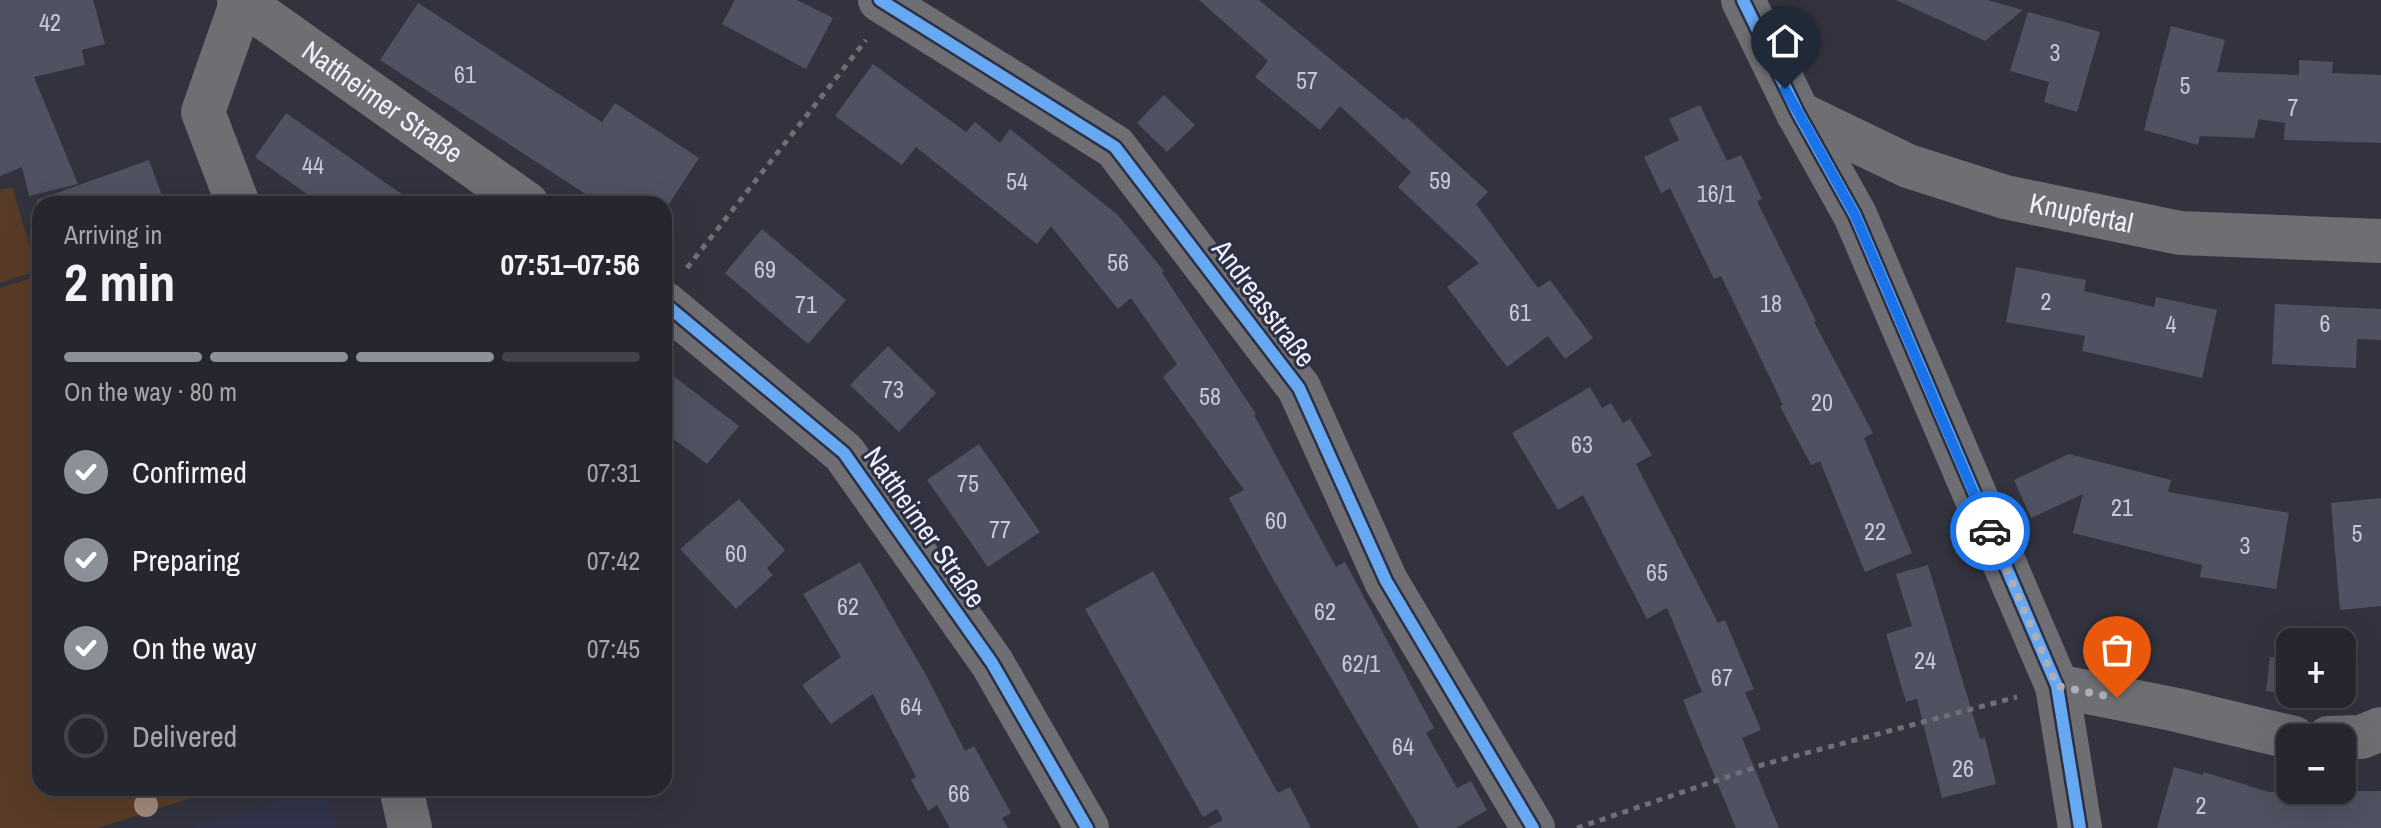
<!DOCTYPE html>
<html lang="en">
<head>
<meta charset="utf-8">
<style>
	body { margin:0; font-family:"Archivo Narrow",sans-serif; background:#2e2e36; color:#f1f3f6; height:100vh; display:flex; flex-direction:column; font-size:30px; white-space:nowrap }
	* { box-sizing:border-box; margin:0 }
	p { font-size:26px; color:#a4a5aa }
	.icon { flex:none; width:44px; height:44px; fill:none; stroke:currentColor; stroke-width:2; stroke-linecap:round; stroke-linejoin:round }
	.map { position:relative; flex:1; overflow:hidden }
	.details { position:absolute; left:32px; top:196px; width:640px; height:600px; display:flex; flex-direction:column; background:#26262e; border-radius:24px; box-shadow:0 8px 32px #0002,0 0 0 2px #42434a }
	.details>* { flex:none }
	.tools { position:absolute; left:2276px; top:628px; display:grid; gap:16px }
	.tools a { display:grid; place-items:center; width:80px; height:80px; border-radius:16px; background:#26262e; box-shadow:0 8px 32px #0002,0 0 0 2px #42434a; font-size:40px }
	.pin { position:absolute; display:grid; place-items:center; width:68px; height:68px; color:#fff; margin:-82px -34px; border-radius:50% 50% 50% 0; rotate:-45deg; box-shadow:0 0 8px #0007 }
	.pin .icon { rotate:45deg }
	.courier { position:absolute; display:grid; place-items:center; width:80px; height:80px; margin:-40px; border:6px solid #1a73e8; border-radius:50%; background:#fff; color:#222; box-shadow:0 2px 10px #0007 }
	.headline em { font-style:normal; font-weight:700 }
	.headline div { display:flex; flex-direction:column-reverse }
	.headline { display:flex; align-items:center; justify-content:space-between; height:136px; padding:0 32px }
	h1 { font-size:52px; font-weight:700; line-height:60px }
	.bar { display:grid; grid-template-columns:repeat(4,1fr); gap:12px 8px; align-content:center; height:96px; padding:0 32px }
	.bar i { height:10px; border-radius:6px; background:#42434a }
	.bar .on { background:#8c9099 }
	.bar p { grid-column:span 4 }
	ol { padding:0 32px; list-style:none }
	li { display:flex; align-items:center; gap:24px; height:88px }
	li p { margin-inline-start:auto }
	li .icon { padding:8px; border-radius:50%; background:#8c9099; color:#fff; stroke-width:4 }
	li:last-child { color:#a4a5aa }
	li i { width:44px; height:44px; border:4px solid #42434a; border-radius:50% }
	.map>svg:first-child { display:block }
	.built { fill:#32344b }
	.green { fill:#593c27 }
	.building { fill:#515261 }
	.lines { fill:none; stroke-linecap:round; stroke-linejoin:round }
	.path { stroke:#6f6f75; stroke-width:5; stroke-dasharray:6 6; stroke-linecap:butt }
	.minor { stroke:#6e6e73; stroke-width:44 }
	.cycleway-casing { stroke:#2d2f43; stroke-width:17 }
	.cycleway { stroke:#66a8f1; stroke-width:12 }
	.tree { fill:#a1887a }
	.done { stroke:#acaeba; stroke-width:8; stroke-dasharray:0 14.4 }
	.route { stroke:#1a73e8; stroke-width:10 }
	.labels { text-anchor:middle; dominant-baseline:central; stroke-width:6; stroke-linejoin:round; paint-order:stroke }
	.number-label { font-size:24px; fill:#c7c8d6 }
	.street-label { font-size:28px; fill:#eef0fd; stroke:#2d2f43 }
</style>
</head>
<body>
<div class="map">
<svg width="2381" height="828" viewBox="0 0 2381 828">
	<rect width="100%" height="100%" fill="#32333e"/>
	<path class="built" d="M316 788H324L336 828H193Z"/>
	<g class="green">
		<path d="M12 187 37 271 0 283V190Z"/>
		<path d="M40 275V788H222L98 828H0V288Z"/>
	</g>
	<g class="building">
		<path d="M0 0H93L105 44 82 50 85 65 34 77 78 184 29 196 22 167 0 176Z"/>
		<path d="M735 0H797L833 18 806 69 722 24Z"/>
		<path d="M1199 0H1259L1404 120 1406 117 1488 192 1476 204 1538 288 1550 280 1593 338 1565 359 1548 336 1507 367 1447 287 1479 263 1398 187 1411 172 1340 106 1320 130 1255 77 1268 61Z"/>
		<path d="M1896 0H1987L2023 10 1985 41Z"/>
		<path d="M418 3 602 122 615 103 699 158 669 204H601L380 60Z"/>
		<path d="M2028 12 2100 32 2077 112 2044 102 2049 82 2010 71Z"/>
		<path d="M2171 26 2225 40 2217 72 2299 75V60L2333 62 2332 73 2381 75V143L2284 140 2285 123 2259 119 2254 138 2200 136 2198 145 2144 130Z"/>
		<path d="M873 64 966 132 975 122 1000 143 1010 129 1118 215 1164 271 1162 273 1256 414 1254 415 1336 567 1345 562 1434 728 1426 733 1457 788 1471 781 1487 810 1456 828H1419L1269 572 1229 498 1244 490 1163 377 1177 364 1131 298 1118 309 1051 226 1037 244 916 147 902 165 835 116Z"/>
		<path d="M1164 95 1195 125 1167 152 1137 123Z"/>
		<path d="M1700 105 1727 161 1741 155 1762 199 1757 201 1816 321 1814 322 1873 433 1864 438 1912 553 1865 572 1820 461 1811 465 1780 406 1783 405 1721 276 1714 279 1670 188 1661 193 1644 157 1679 140 1669 119Z"/>
		<path d="M286 113 370 172 416 204H321L255 157Z"/>
		<path d="M149 160 165 204H38L37 200Z"/>
		<path d="M762 229 846 300 808 344 725 273Z"/>
		<path d="M2016 267 2086 280 2084 291 2154 307 2156 297 2217 310 2202 378 2082 351 2085 336 2006 322Z"/>
		<path d="M2275 304 2381 309V340L2357 339 2356 368 2272 364Z"/>
		<path d="M888 346 936 393 899 432 850 385Z"/>
		<path d="M664 369 739 426 707 464 664 432Z"/>
		<path d="M1590 387 1602 408 1611 403 1623 423 1630 419 1652 455 1636 464 1718 623 1725 620 1754 689 1745 692 1761 730 1742 738 1779 828H1736L1683 700 1702 692 1667 608 1647 619 1583 495 1558 510 1512 433Z"/>
		<path d="M979 444 1040 532 988 567 927 480Z"/>
		<path d="M2069 454 2171 480 2168 492 2289 513 2276 589 2200 577 2202 565 2073 533 2083 494 2031 518 2014 480Z"/>
		<path d="M2381 498V606L2340 610 2331 503Z"/>
		<path d="M739 499 785 550 767 568 773 575 736 609 680 549Z"/>
		<path d="M860 562 925 673 965 751 974 746 1011 813 1002 818 1008 828H950L937 805 928 811 911 780 916 777 873 694 831 724 802 685 841 657 803 594Z"/>
		<path d="M1928 565 1980 739 1985 738 1996 784 1942 798 1917 699 1906 702 1886 634 1912 626 1896 574Z"/>
		<path d="M1153 571 1278 793 1290 787 1311 828H1207L1223 820 1217 809 1203 817 1085 609Z"/>
		<path d="M2270 657 2290 659V694L2266 691Z"/>
		<path d="M2174 767 2203 775 2204 772 2269 792 2381 791V828H2157Z"/>
	</g>
	<g class="lines">
		<g class="path">
			<path d="M687 268 866 40"/>
			<path d="M1577 828 1765 764 2017 697"/>
		</g>
		<g class="minor">
			<path id="s1" d="M239 0 527 204"/>
			<path d="M880 0 1115 147 1299 388 1386 581 1533 828"/>
			<path d="M1743 0 1798 113 1855 215 2057 686 2080 828"/>
			<path id="s2" d="M1798 113 1908 166 2005 197 2180 233 2381 241"/>
			<path d="M238 204 203 112 242 1"/>
			<path d="M664 303 844 453 992 663 1087 828"/>
			<path d="M2057 686 2177 710 2294 738"/>
			<path d="M2328 738 2361 737 2381 729"/>
			<path d="M401 788 410 828"/>
		</g>
		<g class="cycleway-casing">
			<g id="cycleway">
				<path d="M880 0 1115 147 1299 388 1386 581 1533 828"/>
				<path d="M1743 0 1798 113 1855 215 2057 686 2080 828"/>
				<path d="M664 303 844 453 992 663 1087 828"/>
			</g>
		</g>
		<use href="#cycleway" class="cycleway"/>
	</g>
	<circle class="tree" cx="146" cy="805" r="12"/>
	<g class="lines">
		<path class="done" d="M1990 531 2057 686 2117 698"/>
		<path class="route" d="M1785 89 1855 215 1990 531"/>
	</g>
	<g class="labels">
		<g class="number-label">
			<text x="50" y="22">42</text>
			<text x="2055" y="52">3</text>
			<text x="465" y="74">61</text>
			<text x="1307" y="80">57</text>
			<text x="2185" y="85">5</text>
			<text x="2293" y="107">7</text>
			<text x="313" y="165">44</text>
			<text x="1440" y="180">59</text>
			<text x="1017" y="181">54</text>
			<text x="1716" y="193">16/1</text>
			<text x="1118" y="262">56</text>
			<text x="765" y="269">69</text>
			<text x="2046" y="301">2</text>
			<text x="1771" y="303">18</text>
			<text x="806" y="304">71</text>
			<text x="1520" y="312">61</text>
			<text x="2325" y="323">6</text>
			<text x="2171" y="324">4</text>
			<text x="893" y="389">73</text>
			<text x="1210" y="396">58</text>
			<text x="1822" y="402">20</text>
			<text x="1582" y="444">63</text>
			<text x="968" y="483">75</text>
			<text x="2122" y="507">21</text>
			<text x="1276" y="520">60</text>
			<text x="1000" y="529">77</text>
			<text x="1875" y="531">22</text>
			<text x="2357" y="533">5</text>
			<text x="2245" y="545">3</text>
			<text x="736" y="553">60</text>
			<text x="1657" y="572">65</text>
			<text x="848" y="606">62</text>
			<text x="1325" y="611">62</text>
			<text x="1925" y="660">24</text>
			<text x="1361" y="663">62/1</text>
			<text x="1722" y="677">67</text>
			<text x="911" y="706">64</text>
			<text x="1403" y="746">64</text>
			<text x="1963" y="768">26</text>
			<text x="959" y="793">66</text>
			<text x="2201" y="805">2</text>
		</g>
		<g class="street-label">
			<text stroke="none"><textPath href="#s1" startOffset="176">Nattheimer Straße</textPath></text>
			<text stroke="none"><textPath href="#s2" startOffset="302">Knupfertal</textPath></text>
			<text transform="translate(1264 303) rotate(53)">Andreasstraße</text>
			<text transform="translate(925 527) rotate(55)">Nattheimer Straße</text>
		</g>
	</g>
</svg>
<div class="tools">
<a>+</a>
<a>−</a>
</div>
<div class="pin" style="left:2117px;top:698px;background:#ea580c"><svg class="icon" aria-label="bag" viewBox="0 0 24 24"><path d="M5 8h14l-1 12H6zM9 8a3 3 0 0 1 6 0"/></svg></div>
<div class="pin" style="left:1785px;top:89px;background:#1f2937"><svg class="icon" aria-label="home" viewBox="0 0 24 24"><path d="M3 11l9-7 9 7M6 9v11h12V9"/></svg></div>
<div class="courier" style="left:1990px;top:531px"><svg class="icon" aria-label="car" viewBox="0 0 24 24"><path d="M5 17H2v-5l4-1 3-4h7l3 4 3 1v5h-3M9 17h6M6 11h13"/><circle cx="7" cy="17" r="2"/><circle cx="17" cy="17" r="2"/></svg></div>
<section class="details">
<div class="headline"><div><h1>2 min</h1><p>Arriving in</p></div><em>07:51–07:56</em></div>
<div class="bar"><i class="on"></i><i class="on"></i><i class="on"></i><i></i><p>On the way · 80 m</p></div>
<ol>
<li><svg class="icon" aria-label="check" viewBox="0 0 24 24"><path d="M5 12l5 5 9-10"/></svg>Confirmed<p>07:31</p></li>
<li><svg class="icon" aria-label="check" viewBox="0 0 24 24"><path d="M5 12l5 5 9-10"/></svg>Preparing<p>07:42</p></li>
<li><svg class="icon" aria-label="check" viewBox="0 0 24 24"><path d="M5 12l5 5 9-10"/></svg>On the way<p>07:45</p></li>
<li><i></i>Delivered</li>
</ol>
</section>
</div>
</body>
</html>
